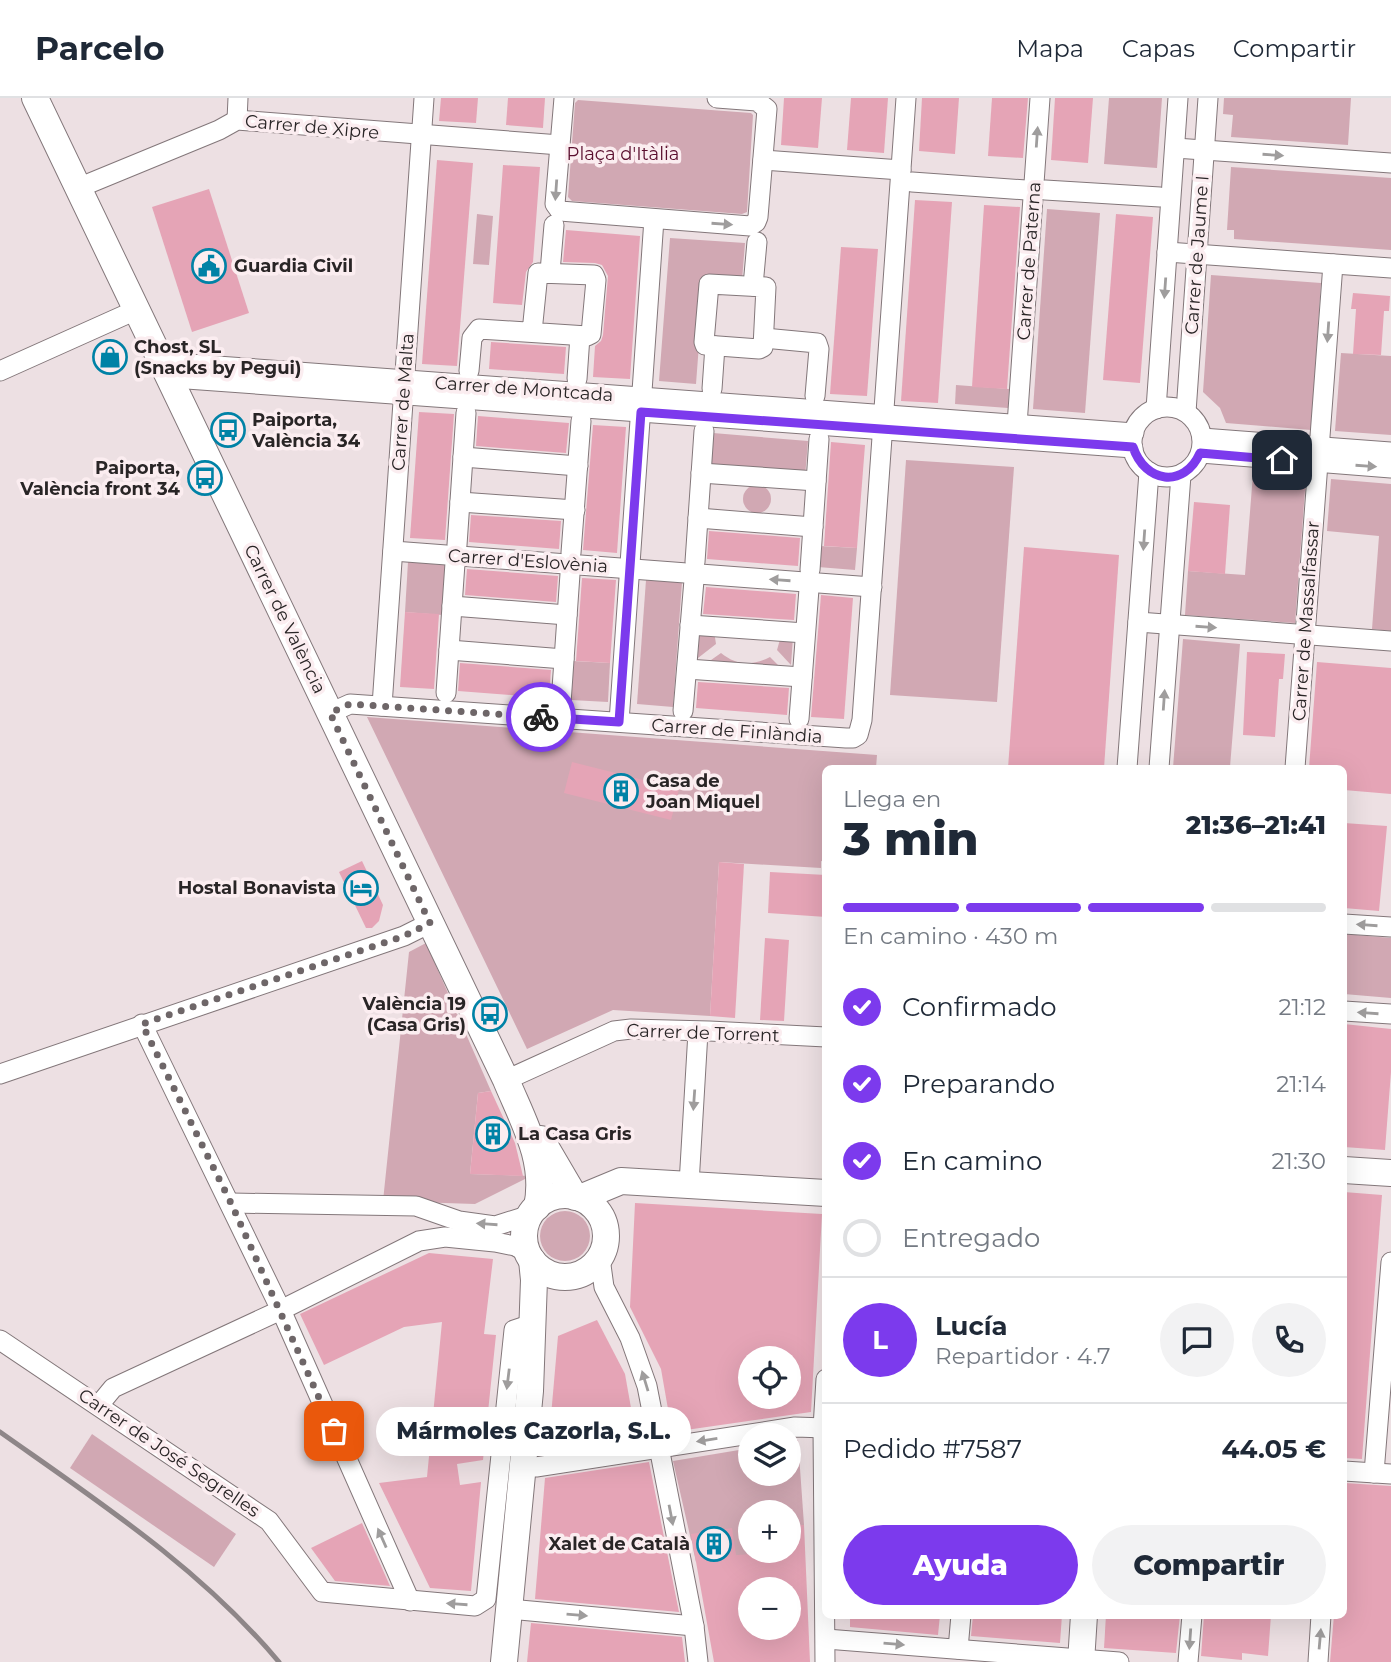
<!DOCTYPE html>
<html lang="es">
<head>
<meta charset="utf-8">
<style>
	body { margin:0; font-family:Montserrat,sans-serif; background:#f2f2f3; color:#1f2937; height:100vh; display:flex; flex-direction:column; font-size:26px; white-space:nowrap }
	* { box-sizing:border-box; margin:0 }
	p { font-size:23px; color:#747a83 }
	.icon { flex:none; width:38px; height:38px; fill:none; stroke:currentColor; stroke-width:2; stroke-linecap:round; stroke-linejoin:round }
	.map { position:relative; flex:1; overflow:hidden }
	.side { position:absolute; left:822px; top:667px; width:525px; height:854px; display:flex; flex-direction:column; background:#fff; border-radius:10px; box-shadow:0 7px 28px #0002 }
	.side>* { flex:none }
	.buttons { position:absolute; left:738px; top:1248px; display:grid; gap:14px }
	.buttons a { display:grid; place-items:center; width:63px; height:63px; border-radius:50%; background:#fff; box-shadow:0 7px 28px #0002; font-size:35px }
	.pin { position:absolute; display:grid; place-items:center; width:60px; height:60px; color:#fff; margin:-30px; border-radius:14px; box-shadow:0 4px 10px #0006 }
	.courier { position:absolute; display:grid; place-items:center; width:70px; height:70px; margin:-35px; border:5px solid #7c3aed; border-radius:50%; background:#fff; color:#222; box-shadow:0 2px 9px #0007 }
	.bubble { position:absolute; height:49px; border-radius:24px; background:#fff; box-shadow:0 7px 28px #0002; font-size:23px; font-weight:800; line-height:49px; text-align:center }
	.summary em { font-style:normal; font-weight:800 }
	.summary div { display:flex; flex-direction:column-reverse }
	.summary { display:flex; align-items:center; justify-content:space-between; height:119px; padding:0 21px }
	h1 { font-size:46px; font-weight:800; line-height:52px }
	.bar { display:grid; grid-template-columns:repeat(4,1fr); gap:10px 7px; align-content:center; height:84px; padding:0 21px }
	.bar i { height:9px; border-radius:5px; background:#e0e1e3 }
	.bar .active { background:#7c3aed }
	.bar p { grid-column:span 4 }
	.line { display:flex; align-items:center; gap:18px; padding:0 21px; border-top:2px solid #e0e1e3 }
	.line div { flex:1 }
	.round { display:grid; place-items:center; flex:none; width:74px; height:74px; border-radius:37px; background:#f2f2f3 }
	ol { padding:0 21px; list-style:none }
	li { display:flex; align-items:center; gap:21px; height:77px }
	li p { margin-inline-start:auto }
	li .icon { padding:7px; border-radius:50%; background:#7c3aed; color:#fff; stroke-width:4 }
	li:last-child { color:#747a83 }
	li i { width:38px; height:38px; border:4px solid #e0e1e3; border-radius:50% }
	.cta { display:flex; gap:14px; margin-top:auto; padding:14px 21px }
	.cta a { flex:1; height:80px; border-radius:42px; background:#7c3aed; color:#fff; font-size:28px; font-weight:800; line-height:80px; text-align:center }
	.cta a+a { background:#f2f2f3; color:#1f2937 }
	header { display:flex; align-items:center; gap:42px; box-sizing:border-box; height:98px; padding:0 35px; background:#fff; border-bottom:2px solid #e0e1e3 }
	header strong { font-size:33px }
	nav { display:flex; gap:38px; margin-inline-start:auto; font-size:24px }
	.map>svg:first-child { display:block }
	.green { fill:#d1a8b3 }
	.building { fill:#e5a4b6; fill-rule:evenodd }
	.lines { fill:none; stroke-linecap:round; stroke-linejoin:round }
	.street-casing { stroke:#83777a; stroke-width:21 }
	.secondary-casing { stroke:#83777a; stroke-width:28 }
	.street { stroke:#fff; stroke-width:19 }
	.secondary { stroke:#fff; stroke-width:26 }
	.rail { stroke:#8e8688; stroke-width:5 }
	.oneway { fill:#9f9d9d }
	.done { stroke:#6e6668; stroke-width:7; stroke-dasharray:0 12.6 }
	.route { stroke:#7c3aed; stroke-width:9 }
	.labels { text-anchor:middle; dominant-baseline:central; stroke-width:7; stroke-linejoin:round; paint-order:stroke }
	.street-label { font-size:18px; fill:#292526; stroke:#fbedf0 }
	.park-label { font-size:18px; fill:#5a0e2e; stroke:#fbedf0 }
	.poi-label { font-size:18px; font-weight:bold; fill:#292526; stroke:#fbedf0; text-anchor:start }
</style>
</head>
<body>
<header>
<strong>Parcelo</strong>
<nav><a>Mapa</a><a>Capas</a><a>Compartir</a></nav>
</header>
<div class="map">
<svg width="1391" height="1564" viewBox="0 0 1391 1564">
	<rect width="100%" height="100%" fill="#ede0e3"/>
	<g class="green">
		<path d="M1109 0H1162L1157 70 1104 66Z"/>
		<path d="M1224 0H1351L1348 47 1231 39 1233 17 1223 16Z"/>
		<path d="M578 2 751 15 753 17 747 114 742 116 572 103 568 99 575 5Z"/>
		<path d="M1231 69 1391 80V152L1234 141V132H1227Z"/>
		<path d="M1047 111 1100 115 1085 315 1033 311Z"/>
		<path d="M477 116 493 118 489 167 473 166Z"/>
		<path d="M670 140 745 145 742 182 704 180 696 286 659 283Z"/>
		<path d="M1211 177 1321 185 1311 332 1226 325 1220 310 1203 294Z"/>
		<path d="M1341 255 1391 258V337L1335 333Z"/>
		<path d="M956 287 1009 291 1008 310 955 306Z"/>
		<path d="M713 335 808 343 805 379 710 372Z"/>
		<path d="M906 362 1014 369 997 604 890 597Z"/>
		<path d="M1253 376 1306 379 1295 525 1185 517 1188 473 1245 477Z"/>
		<path d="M1331 381 1391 386V533L1372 531 1379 438 1327 433Z"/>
		<circle cx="757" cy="401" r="14"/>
		<path d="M820 448 857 450 855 472 818 469Z"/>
		<path d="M408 464 445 467 442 517 405 514Z"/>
		<path d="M646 482 682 484 673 609 637 606Z"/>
		<path d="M699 532 714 533 716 546 698 560Z"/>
		<path d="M781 538 793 539 791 567 777 552Z"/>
		<path d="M1183 541 1240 546 1230 669 1245 670H1173Z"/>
		<path d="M721 555C737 568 753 568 770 559L784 573 704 567Z"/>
		<path d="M573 563 610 565 608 604 571 602Z"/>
		<path d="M367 619 877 657 876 670H826V764L821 763V770L719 764 710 918 613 912 527 951Z"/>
		<path d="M1344 836 1391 840V900L1344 896Z"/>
		<path d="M426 845 491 993 478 995 470 1076 531 1078 475 1106 383 1103 409 854Z"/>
		<circle cx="565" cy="1138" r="25"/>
		<path d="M92 1336 236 1436 214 1469 70 1370Z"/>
		<path d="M798 1342 804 1427H789V1414H751V1452L769 1453V1455L696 1464 673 1363 751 1350V1376H789V1343Z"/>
	</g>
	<g class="building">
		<path d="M441 0H478L476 25 439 23Z"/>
		<path d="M508 0H545L543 30 506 27Z"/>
		<path d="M784 0H822L818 50 781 47Z"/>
		<path d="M851 0H888L884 55 847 52Z"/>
		<path d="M922 0H959L955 56 919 53Z"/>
		<path d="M992 0H1028L1023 60 988 58Z"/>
		<path d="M1055 0H1093L1088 65 1051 62Z"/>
		<path d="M437 62 473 65 457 268 422 266Z"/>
		<path d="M503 67 540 69 533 164 526 174 522 207 493 205Z"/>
		<path d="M209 91 249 215 192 234 152 109Z"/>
		<path d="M915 102 952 104 938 305 901 303Z"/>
		<path d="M984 107 1020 109 1007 291 972 289Z"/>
		<path d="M1116 116 1153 119 1140 285 1103 282Z"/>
		<path d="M566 132 640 138 630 281 593 279 595 248 601 243 603 237 608 178 602 167 595 165 563 164Z"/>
		<path d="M841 149 878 151 867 298 830 296Z"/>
		<path d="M1353 195 1390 198 1389 213H1384L1381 257 1353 256 1356 211H1351Z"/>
		<path d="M491 244 566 249 564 276 489 271Z"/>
		<path d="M419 314 454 316 445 442 410 440Z"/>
		<path d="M478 318 569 325 566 355 476 348Z"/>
		<path d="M593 327 626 329 617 455 583 452Z"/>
		<path d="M831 344 865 347 857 450 824 448Z"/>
		<path d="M1194 404 1230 407 1225 476 1188 473Z"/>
		<path d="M471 417 561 423 559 451 469 444Z"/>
		<path d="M709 433 800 440 798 468 707 461Z"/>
		<path d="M1024 449 1119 457 1104 670H1008Z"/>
		<path d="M467 471 558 478 556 504 465 497Z"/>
		<path d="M582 480 616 482 610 565 576 563Z"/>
		<path d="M706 489 796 496 794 522 703 516Z"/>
		<path d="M821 497 853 500 844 621 811 619Z"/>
		<path d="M405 514 439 516 434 591 400 589Z"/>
		<path d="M1247 554 1285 556 1283 581H1279L1275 639 1243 637Z"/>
		<path d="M1317 564 1391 570V696L1344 692V670H1309Z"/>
		<path d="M460 565 551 572 549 600 458 593Z"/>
		<path d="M698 584 789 590 787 617 696 610Z"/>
		<path d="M572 664 679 691 671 722 564 695Z"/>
		<path d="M1344 725 1387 728 1379 813 1344 810Z"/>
		<path d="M362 763 383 807 379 823 372 830H366L339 774Z"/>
		<path d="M719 764 744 766 735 920 710 918Z"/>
		<path d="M770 774 826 777V819L768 815Z"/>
		<path d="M765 840 789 842 784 923 760 922Z"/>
		<path d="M1344 926 1391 931V974L1385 1052 1344 1049Z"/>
		<path d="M491 993 515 1045 523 1078 470 1076 478 995Z"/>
		<path d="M1344 1094 1382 1097 1362 1361 1344 1360Z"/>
		<path d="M635 1105 822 1116 811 1314 672 1334 661 1271 630 1209ZM751 1260H789V1298H751Z"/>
		<path d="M429 1155 493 1161 484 1236 496 1237 483 1362 457 1366 460 1387 481 1384 471 1493 430 1490 379 1385 427 1379 442 1224 404 1229 324 1267 300 1216Z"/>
		<path d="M597 1222 625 1276 636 1338 548 1352 558 1238Z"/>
		<path d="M649 1364 679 1514 535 1501 545 1380Z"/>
		<path d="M1345 1385 1391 1388V1564H1330L1334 1517H1344Z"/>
		<path d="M362 1425 390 1488 335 1483 311 1450Z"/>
		<path d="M789 1427H804L810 1564H714L691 1436 732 1430 736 1457 769 1455V1452H789ZM751 1491H789V1530H751Z"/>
		<path d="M850 1517H940L938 1537 850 1529Z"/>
		<path d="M973 1517H1062L1060 1545 971 1538Z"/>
		<path d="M1106 1517H1180L1176 1555 1104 1550Z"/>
		<path d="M1204 1517H1271L1268 1558 1242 1555V1562L1201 1558Z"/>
		<path d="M531 1525 682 1539 685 1564H527Z"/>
	</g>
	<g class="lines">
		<g class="street-casing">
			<g id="street">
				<path d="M564 0 555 106 560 113 750 128 756 124 758 119 767 11 757 3 717 0"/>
				<path d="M237 22 238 0"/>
				<path d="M1175 50 1391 65"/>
				<path d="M763 62 901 72"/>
				<path d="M912 84 1026 92"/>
				<path d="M78 90 219 32 237 22 560 47"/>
				<path d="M1045 92 1160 99"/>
				<path d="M1167 154 1391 170"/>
				<path d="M550 174 554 127"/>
				<path d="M709 186 766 189 763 249 759 251 705 247 704 244Z"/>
				<path d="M753 188 757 144"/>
				<path d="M764 240 817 245 819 251 815 298"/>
				<path d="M164 270 176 265 1134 335"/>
				<path d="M0 273 136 212"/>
				<path d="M469 273 472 240 479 231 587 238 591 236 596 182 594 177 538 175 532 234"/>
				<path d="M577 281 580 238"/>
				<path d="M172 286 187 281 1133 350"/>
				<path d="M712 291 715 248"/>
				<circle cx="1167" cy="344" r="35"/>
				<path d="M1156 311 1178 0"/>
				<path d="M1186 314 1208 0"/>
				<path d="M1017 327 1040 0"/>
				<path d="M1202 340 1391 354"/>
				<path d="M1201 355 1391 370"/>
				<path d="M463 359 578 368"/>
				<path d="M701 375 816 383"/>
				<path d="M460 404 575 412"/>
				<path d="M698 420 813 429"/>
				<path d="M457 447 466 315"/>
				<path d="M393 453 872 489"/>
				<path d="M571 455 581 323"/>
				<path d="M695 464 704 333"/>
				<path d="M810 472 819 341"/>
				<path d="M452 508 567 517"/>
				<path d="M1138 524 1391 543"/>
				<path d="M690 527 805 535"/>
				<path d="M449 552 564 561"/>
				<path d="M687 571 802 579"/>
				<path d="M446 595 455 465"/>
				<path d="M561 605 570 476"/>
				<path d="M382 608 424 0"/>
				<path d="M683 613 694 482"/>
				<path d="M330 615 350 606 846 640H853L858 637 862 622 906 0"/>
				<path d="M799 621 809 491"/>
				<path d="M619 624 654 121"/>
				<path d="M1127 670 1149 374"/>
				<path d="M1159 670 1181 377"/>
				<path d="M1295 670 1333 166"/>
				<path d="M1344 826 1391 829"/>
				<path d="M1344 913 1391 916"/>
				<path d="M142 926 281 1212 410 1503"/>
				<path d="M0 976 404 838 430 825"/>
				<path d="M506 982 614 933 631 931 709 933 826 939"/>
				<path d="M689 1086 698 934"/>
				<path d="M231 1105 416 1108 459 1123 495 1128 530 1117"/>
				<path d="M600 1160 604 1189 630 1240 647 1288 694 1528 698 1564"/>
				<path d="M0 1242 269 1423 322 1494 475 1508 486 1501 514 1232 532 1226"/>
				<path d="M99 1307 113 1290 281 1212 419 1143 445 1139 495 1144 515 1148 528 1155"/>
				<path d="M523 1368 536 1369 795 1329 826 1330"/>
				<path d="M1344 1373 1391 1376"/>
				<path d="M1374 1375 1391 1164"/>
				<path d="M509 1511 694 1528"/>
				<path d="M826 1541 1119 1564"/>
				<path d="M958 1551 961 1517"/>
				<path d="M825 1564 823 1330 826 1281"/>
				<path d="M1188 1564 1192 1517"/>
				<path d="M1318 1564 1321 1517"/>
			</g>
		</g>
		<g class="secondary-casing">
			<g id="secondary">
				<path d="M35 0 506 982C523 1023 547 1063 537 1109"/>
				<path d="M541 1041 575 1099"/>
				<path d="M1344 1072 1391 1075"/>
				<circle cx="565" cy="1138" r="41"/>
				<path d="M580 1100 621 1083 826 1095"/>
				<path d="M504 1564 530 1293 534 1182 532 1162"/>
				<path d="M1081 1564 1084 1517"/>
			</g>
		</g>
		<use href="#street" class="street"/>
		<use href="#secondary" class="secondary"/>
		<path class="rail" d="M0 1334C99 1404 200 1470 279 1564"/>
	</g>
	<defs><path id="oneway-solid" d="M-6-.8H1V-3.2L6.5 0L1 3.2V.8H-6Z" transform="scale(1.75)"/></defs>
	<g class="oneway">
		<use href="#oneway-solid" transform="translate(1037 39) rotate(-86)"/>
		<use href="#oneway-solid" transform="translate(1273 57) rotate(4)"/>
		<use href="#oneway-solid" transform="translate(556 92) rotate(94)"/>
		<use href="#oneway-solid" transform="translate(722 126) rotate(4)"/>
		<use href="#oneway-solid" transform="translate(1165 190) rotate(94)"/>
		<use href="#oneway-solid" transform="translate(1328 234) rotate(94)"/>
		<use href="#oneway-solid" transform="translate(1366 368) rotate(4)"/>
		<use href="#oneway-solid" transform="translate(1144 442) rotate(94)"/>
		<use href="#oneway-solid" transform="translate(780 482) rotate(-176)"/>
		<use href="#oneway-solid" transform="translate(1206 529) rotate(4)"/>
		<use href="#oneway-solid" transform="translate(1164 602) rotate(-86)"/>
		<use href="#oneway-solid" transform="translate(1367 827) rotate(-176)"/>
		<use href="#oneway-solid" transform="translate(1368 915) rotate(-176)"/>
		<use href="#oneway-solid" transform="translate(694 1002) rotate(94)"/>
		<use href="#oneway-solid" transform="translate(487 1126) rotate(-176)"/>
		<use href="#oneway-solid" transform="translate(508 1281) rotate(97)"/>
		<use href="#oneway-solid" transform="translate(645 1283) rotate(-107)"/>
		<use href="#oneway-solid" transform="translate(707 1342) rotate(171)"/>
		<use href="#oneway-solid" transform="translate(671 1417) rotate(79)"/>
		<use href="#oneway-solid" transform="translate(382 1440) rotate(-114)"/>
		<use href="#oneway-solid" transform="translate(457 1506) rotate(-176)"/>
		<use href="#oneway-solid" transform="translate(577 1517) rotate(5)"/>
		<use href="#oneway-solid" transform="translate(1190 1541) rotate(94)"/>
		<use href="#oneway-solid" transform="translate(1320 1541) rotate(-85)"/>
		<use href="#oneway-solid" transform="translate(894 1546) rotate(5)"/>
	</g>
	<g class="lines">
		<path class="done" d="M334 1333 231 1105 142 926 404 838 430 825 330 615 350 606 541 619"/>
		<path class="route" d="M541 619 619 624 641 314 1133 349C1145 385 1184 391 1200 355L1282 362"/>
	</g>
	<defs>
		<g id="civic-ring" transform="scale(1.75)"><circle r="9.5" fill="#fbedf0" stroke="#0082a6" stroke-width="1.5"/><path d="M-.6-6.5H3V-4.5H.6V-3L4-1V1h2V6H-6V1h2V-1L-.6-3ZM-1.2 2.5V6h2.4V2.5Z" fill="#0082a6"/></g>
		<g id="shop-ring" transform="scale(1.75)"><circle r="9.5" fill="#fbedf0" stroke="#0082a6" stroke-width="1.5"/><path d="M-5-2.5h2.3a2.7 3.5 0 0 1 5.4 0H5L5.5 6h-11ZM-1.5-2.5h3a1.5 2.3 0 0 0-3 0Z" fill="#0082a6"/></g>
		<g id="bus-ring" transform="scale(1.75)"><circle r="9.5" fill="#fbedf0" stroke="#0082a6" stroke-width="1.5"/><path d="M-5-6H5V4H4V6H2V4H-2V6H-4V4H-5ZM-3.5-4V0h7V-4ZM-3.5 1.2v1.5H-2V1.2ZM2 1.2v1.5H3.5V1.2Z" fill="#0082a6"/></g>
		<g id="building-ring" transform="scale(1.75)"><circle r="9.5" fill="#fbedf0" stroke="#0082a6" stroke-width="1.5"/><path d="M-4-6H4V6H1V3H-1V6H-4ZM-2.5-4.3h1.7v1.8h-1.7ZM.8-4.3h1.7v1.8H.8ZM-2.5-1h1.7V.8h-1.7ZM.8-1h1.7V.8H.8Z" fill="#0082a6"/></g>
		<g id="hotel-ring" transform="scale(1.75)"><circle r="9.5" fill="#fbedf0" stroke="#0082a6" stroke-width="1.5"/><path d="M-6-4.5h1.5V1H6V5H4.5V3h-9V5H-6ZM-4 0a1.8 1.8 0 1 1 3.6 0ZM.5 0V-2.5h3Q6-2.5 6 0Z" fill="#0082a6"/></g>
	</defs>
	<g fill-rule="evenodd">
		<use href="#civic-ring" x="209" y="168"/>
		<use href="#shop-ring" x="110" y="259"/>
		<use href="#bus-ring" x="228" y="332"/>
		<use href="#bus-ring" x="205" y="380"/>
		<use href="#building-ring" x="621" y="693"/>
		<use href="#hotel-ring" x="361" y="790"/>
		<use href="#bus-ring" x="490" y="916"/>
		<use href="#building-ring" x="493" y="1036"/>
		<use href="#building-ring" x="714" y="1446"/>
	</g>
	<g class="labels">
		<g class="street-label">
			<text transform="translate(312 29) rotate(5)">Carrer de Xipre</text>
			<text transform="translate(1197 157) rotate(-86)">Carrer de Jaume I</text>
			<text transform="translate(1029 163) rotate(-86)">Carrer de Paterna</text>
			<text transform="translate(524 291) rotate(4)">Carrer de Montcada</text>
			<text transform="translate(403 304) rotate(-86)">Carrer de Malta</text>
			<text transform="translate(528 463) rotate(4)">Carrer d'Eslovènia</text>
			<text transform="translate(285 521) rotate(64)">Carrer de València</text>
			<text transform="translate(1306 523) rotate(-86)">Carrer de Massalfassar</text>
			<text transform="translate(737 633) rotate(4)">Carrer de Finlàndia</text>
			<text transform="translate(703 935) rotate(2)">Carrer de Torrent</text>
			<text transform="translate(169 1355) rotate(34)">Carrer de José Segrelles</text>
		</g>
		<g class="park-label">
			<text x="623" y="56">Plaça d'Itàlia</text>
		</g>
		<g class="poi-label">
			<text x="234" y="168">Guardia Civil</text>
			<text x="134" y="249">Chost, SL<tspan x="134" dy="21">(Snacks by Pegui)</tspan></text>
			<text x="252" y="322">Paiporta,<tspan x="252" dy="21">València 34</tspan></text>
			<text x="180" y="370" text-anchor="end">Paiporta,<tspan x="180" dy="21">València front 34</tspan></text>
			<text x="646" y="683">Casa de<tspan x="646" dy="21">Joan Miquel</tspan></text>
			<text x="336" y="790" text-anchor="end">Hostal Bonavista</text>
			<text x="466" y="906" text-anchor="end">València 19<tspan x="466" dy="21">(Casa Gris)</tspan></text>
			<text x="518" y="1036">La Casa Gris</text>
			<text x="690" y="1446" text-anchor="end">Xalet de Català</text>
		</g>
	</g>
</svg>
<div class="buttons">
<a><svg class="icon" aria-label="locate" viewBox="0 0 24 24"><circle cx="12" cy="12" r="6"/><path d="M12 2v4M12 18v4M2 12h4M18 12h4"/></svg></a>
<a><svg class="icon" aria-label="layers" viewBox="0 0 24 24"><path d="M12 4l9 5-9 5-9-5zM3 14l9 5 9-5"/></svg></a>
<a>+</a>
<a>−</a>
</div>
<div class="pin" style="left:334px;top:1333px;background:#ea580c"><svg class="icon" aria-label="bag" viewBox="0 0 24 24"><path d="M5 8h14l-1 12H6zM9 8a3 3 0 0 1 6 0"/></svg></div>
<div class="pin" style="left:1282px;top:362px;background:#1f2937"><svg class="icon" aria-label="home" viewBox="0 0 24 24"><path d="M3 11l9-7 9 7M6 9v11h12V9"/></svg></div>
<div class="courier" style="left:541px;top:619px"><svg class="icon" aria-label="bike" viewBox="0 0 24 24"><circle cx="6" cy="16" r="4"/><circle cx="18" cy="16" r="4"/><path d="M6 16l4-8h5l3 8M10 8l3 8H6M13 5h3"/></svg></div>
<div class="bubble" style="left:376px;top:1309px;width:315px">Mármoles Cazorla, S.L.</div>
<section class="side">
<div class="summary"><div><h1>3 min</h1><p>Llega en</p></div><em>21:36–21:41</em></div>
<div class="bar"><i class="active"></i><i class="active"></i><i class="active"></i><i></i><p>En camino · 430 m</p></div>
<ol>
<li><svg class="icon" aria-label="check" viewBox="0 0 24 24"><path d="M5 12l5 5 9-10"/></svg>Confirmado<p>21:12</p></li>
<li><svg class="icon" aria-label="check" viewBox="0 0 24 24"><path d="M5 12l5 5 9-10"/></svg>Preparando<p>21:14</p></li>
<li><svg class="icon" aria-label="check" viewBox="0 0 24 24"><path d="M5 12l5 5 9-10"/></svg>En camino<p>21:30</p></li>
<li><i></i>Entregado</li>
</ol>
<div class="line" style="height:126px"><b class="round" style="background:#7c3aed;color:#fff">L</b><div><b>Lucía</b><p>Repartidor · 4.7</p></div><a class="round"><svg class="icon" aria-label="chat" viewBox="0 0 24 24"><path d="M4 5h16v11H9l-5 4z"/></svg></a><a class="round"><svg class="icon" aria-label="phone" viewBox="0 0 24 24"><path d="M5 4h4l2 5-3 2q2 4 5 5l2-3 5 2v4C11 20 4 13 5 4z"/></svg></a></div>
<div class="line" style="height:91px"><div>Pedido #7587</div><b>44.05 €</b></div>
<div class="cta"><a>Ayuda</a><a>Compartir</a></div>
</section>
</div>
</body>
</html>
